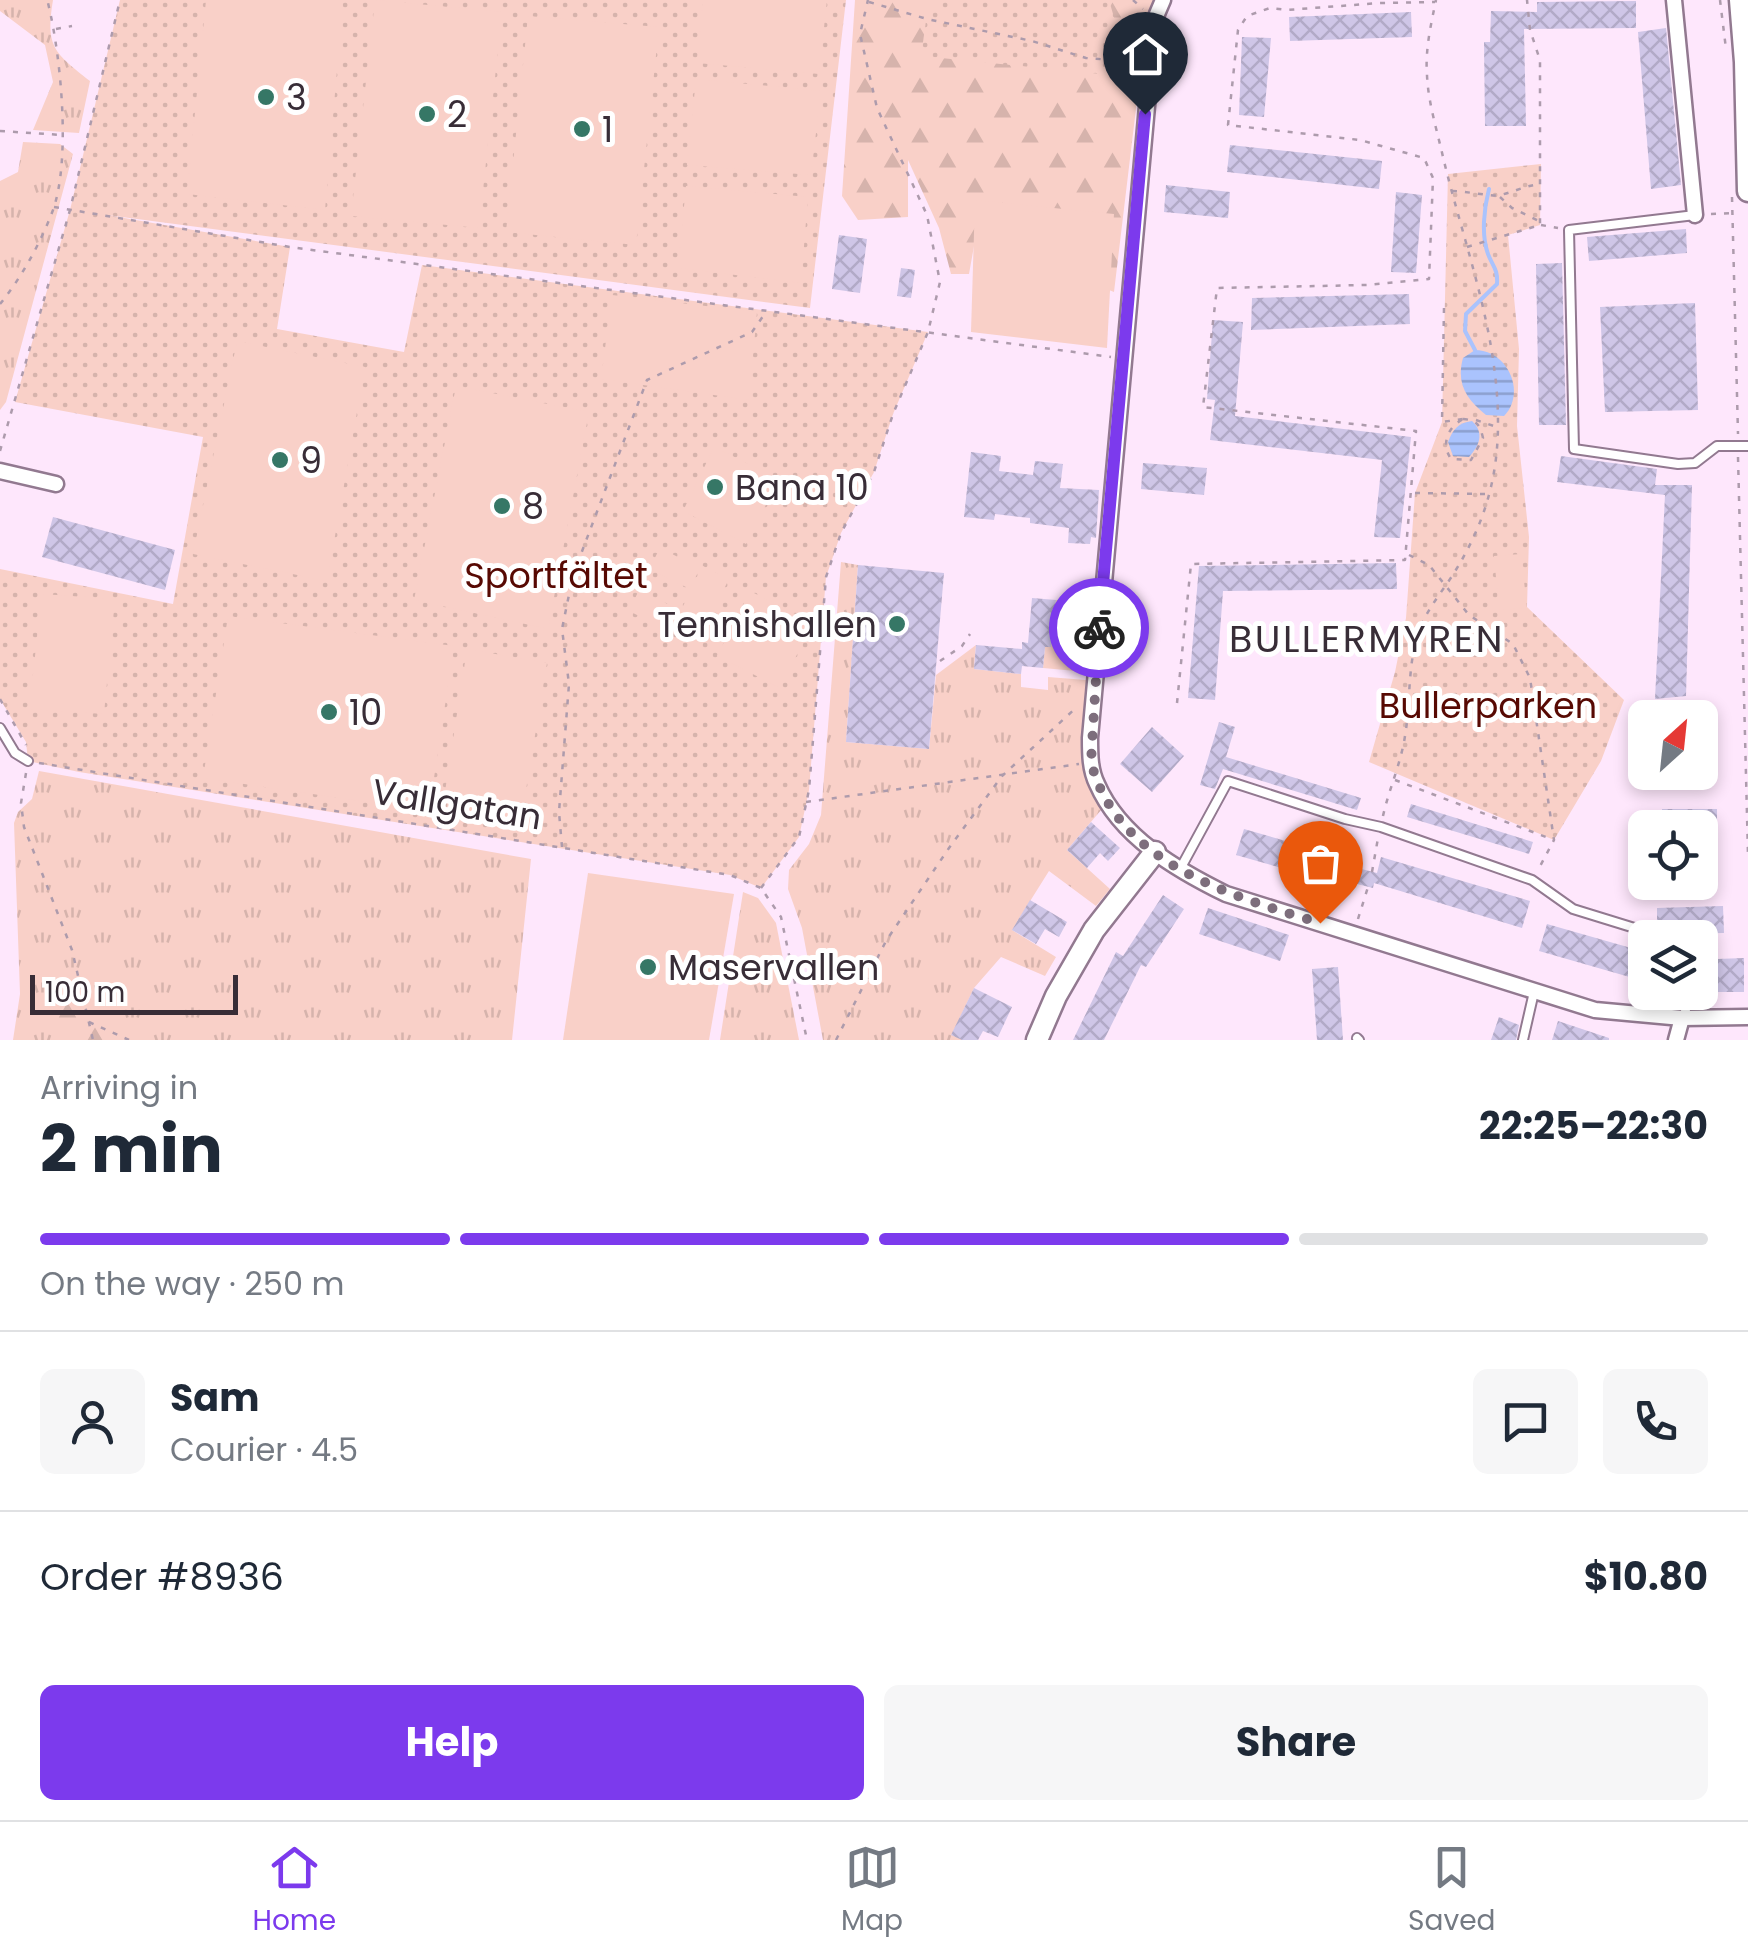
<!DOCTYPE html>
<html lang="en">
<head>
<meta charset="utf-8">
<style>
	body { margin:0; font-family:Poppins,sans-serif; background:#f6f6f7; color:#1f2937; height:100vh; display:flex; flex-direction:column; font-size:38px; white-space:nowrap }
	* { box-sizing:border-box; margin:0 }
	p { font-size:32px; color:#747a83 }
	.icon { flex:none; width:55px; height:55px; fill:none; stroke:currentColor; stroke-width:2; stroke-linecap:round; stroke-linejoin:round }
	.map { position:relative; height:1040px; overflow:hidden }
	.drawer { display:flex; flex-direction:column; background:#fff; flex:1 }
	.drawer>* { flex:none }
	.needle { width:65px; rotate:27deg }
	.controls { position:absolute; left:1628px; top:700px; display:grid; gap:20px }
	.controls a { display:grid; place-items:center; width:90px; height:90px; border-radius:15px; background:#fff; box-shadow:0 5px 15px #0003; font-size:50px }
	.scale { position:absolute; left:30px; bottom:25px; width:208px; box-sizing:border-box; padding-left:10px; border:5px solid #382d37; border-top:0; font-size:28px; line-height:35px; white-space:nowrap; color:#382d37; -webkit-text-stroke:8px #fff; paint-order:stroke }
	.pin { position:absolute; display:grid; place-items:center; width:85px; height:85px; color:#fff; margin:-102px -42px; border-radius:50% 50% 50% 0; rotate:-45deg; box-shadow:0 0 10px #0007 }
	.pin .icon { rotate:45deg }
	.courier { position:absolute; display:grid; place-items:center; width:100px; height:100px; margin:-50px; border:8px solid #7c3aed; border-radius:50%; background:#fff; color:#222; box-shadow:0 2px 12px #0007 }
	.headline em { font-style:normal; font-weight:700 }
	.headline div { display:flex; flex-direction:column-reverse }
	.headline { display:flex; align-items:center; justify-content:space-between; height:170px; padding:0 40px }
	h1 { font-size:65px; font-weight:700; line-height:75px }
	.bar { display:grid; grid-template-columns:repeat(4,1fr); gap:15px 10px; align-content:center; height:120px; padding:0 40px }
	.bar i { height:12px; border-radius:8px; background:#e0e1e3 }
	.bar .on { background:#7c3aed }
	.bar p { grid-column:span 4 }
	.line { display:flex; align-items:center; gap:25px; padding:0 40px; border-top:2px solid #e0e1e3 }
	.line div { flex:1 }
	.round { display:grid; place-items:center; flex:none; width:105px; height:105px; border-radius:15px; background:#f6f6f7 }
	.primary-button { display:flex; gap:20px; margin-top:auto; padding:20px 40px }
	.primary-button a { flex:1; height:115px; border-radius:15px; background:#7c3aed; color:#fff; font-size:40px; font-weight:700; line-height:115px; text-align:center }
	.primary-button a+a { background:#f6f6f7; color:#1f2937 }
	.dock { display:flex; justify-content:space-around; align-items:center; height:140px; border-top:2px solid #e0e1e3; background:#fff; font-size:28px; color:#747a83 }
	.dock a { display:grid; justify-items:center; gap:5px }
	.dock .on { color:#7c3aed }
	.map>svg:first-child { display:block }
	.grass { fill:url(#grass-tufts) }
	.forest { fill:url(#forest-firs) }
	.park { fill:url(#park-dots) }
	.garden { fill:#f9d0c8 }
	.water { fill:url(#water-rules) }
	.lines { fill:none; stroke-linecap:round; stroke-linejoin:round }
	.stream { stroke:#aac3fd; stroke-width:4 }
	.building { fill:url(#building-cross-hatch) }
	.lane-casing { stroke:#927990; stroke-width:12 }
	.street-casing { stroke:#927990; stroke-width:19 }
	.secondary-casing { stroke:#927990; stroke-width:25 }
	.path { stroke:#ad9bac; stroke-width:2.5; stroke-dasharray:5 8; stroke-linecap:butt }
	.lane { stroke:#fff; stroke-width:8 }
	.street { stroke:#fff; stroke-width:14 }
	.secondary { stroke:#fff; stroke-width:20 }
	.done { stroke:#7d6e7c; stroke-width:10; stroke-dasharray:0 18 }
	.route { stroke:#7c3aed; stroke-width:12 }
	.poi-dot { fill:#367766; stroke:#fff; stroke-width:4 }
	.labels { text-anchor:middle; dominant-baseline:central; stroke-width:10; stroke-linejoin:round; paint-order:stroke }
	.poi-label { font-size:35px; fill:#382d37; stroke:#fff; text-anchor:start }
	.park-label { font-size:35px; fill:#570903; stroke:#fff }
	.street-label { font-size:35px; fill:#382d37; stroke:#fff }
	.neighbourhood-label { font-size:38px; letter-spacing:2.5px; fill:#382d37; stroke:#fff }
</style>
</head>
<body>
<div class="map">
<svg width="1748" height="1040" viewBox="0 0 1748 1040">
	<defs>
		<pattern id="grass-tufts" width="24" height="20" patternUnits="userSpaceOnUse" patternTransform="scale(2.5)"><rect width="24" height="20" fill="#f9d0c8"/><path d="M3 7l-1-3M5 7V3M7 7l1-3M15 17l-1-3M17 17v-4M19 17l1-3" fill="none" stroke="#d6b3ac"/></pattern>
		<pattern id="forest-firs" width="22" height="20" patternUnits="userSpaceOnUse" patternTransform="scale(2.5)"><rect width="22" height="20" fill="#f9d0c8"/><path d="M5 1l3.5 6h-7zM16 11l3.5 6h-7z" fill="#d6b3ac"/></pattern>
		<pattern id="park-dots" width="8" height="8" patternUnits="userSpaceOnUse" patternTransform="scale(2.5)"><rect width="8" height="8" fill="#f9d0c8"/><path d="M2 2h.1M6 6h.1" fill="none" stroke="#d6b3ac" stroke-width="1.8" stroke-linecap="round"/></pattern>
		<pattern id="water-rules" width="6" height="5" patternUnits="userSpaceOnUse" patternTransform="scale(2.5)"><rect width="6" height="5" fill="#aac3fd"/><path d="M0 2.5h6" fill="none" stroke="#8b9fce"/></pattern>
		<pattern id="building-cross-hatch" width="8" height="8" patternUnits="userSpaceOnUse" patternTransform="scale(2.5)"><rect width="8" height="8" fill="#cfc6e7"/><path d="M0 0l8 8M0 8l8-8" fill="none" stroke="#b2aac7"/></pattern>
	</defs>
	<rect width="100%" height="100%" fill="#fee7fc"/>
	<g class="grass">
		<path d="M0 0H53C45 48 55 53 90 81L79 133 33 130 53 82 45 45 0 11Z"/>
		<path d="M23 142 60 144 73 154 6 402 0 410V181L18 172Z"/>
		<path d="M841 562 858 565 846 742 929 749 936 675 976 645 974 669 1021 674V687L1048 690V677L1086 680 1083 752 1086 782 1102 809 1067 850 1110 889 1096 906 1049 871 1012 930 1056 957 1045 976 1001 957 974 988 952 1034 962 1040H823L802 928 788 889 789 870 809 844 821 815Z"/>
		<path d="M1056 600 1093 603 1087 672 1043 668 1045 647 1051 646Z"/>
		<path d="M39 771 531 859 512 1040H13L20 994 14 823 18 812 32 799Z"/>
		<path d="M743 892 758 898 776 923 799 1040H720Z"/>
	</g>
	<g class="forest">
		<path d="M855 0H1158L1147 17 1114 292 1086 281 981 207 969 274H951L939 228 908 160V217L858 220 842 196Z"/>
		<path d="M75 1002 143 1031 142 1040H71L69 1028 51 1017 50 1006Z"/>
	</g>
	<g class="park">
		<path d="M120 0H846L810 308 107 215 290 247 277 329 404 352 422 265 928 332 893 414 874 472 841 533 826 577 809 790 799 837 761 888 730 875 79 772 28 761 26 742 0 699V569L173 604 203 437 15 402 70 210Z"/>
		<path d="M929 0H1109L1131 77 921 56Z"/>
		<path d="M1541 164 1540 225 1508 235 1519 349 1517 426 1529 537 1527 607 1624 700 1601 761 1554 840 1369 762 1395 672 1406 618 1415 493 1442 422 1448 174Z"/>
	</g>
	<g class="garden">
		<path d="M206 0H343L325 210 187 194Z"/>
		<path d="M375 0 502 12 479 228 351 216Z"/>
		<path d="M703 0H827L819 74 697 63Z"/>
		<path d="M528 16 659 27 636 245 506 232Z"/>
		<path d="M696 79 821 91 811 175 687 165Z"/>
		<path d="M686 186 808 197 801 283 678 268Z"/>
		<path d="M975 200 1114 214 1107 348 971 332Z"/>
		<path d="M612 295 757 312 749 400 601 379Z"/>
		<path d="M237 341 365 367 327 581 193 554Z"/>
		<path d="M456 386 589 412 548 629 414 600Z"/>
		<path d="M714 447 779 479 746 544 683 511Z"/>
		<path d="M660 548 700 568 690 589 649 569Z"/>
		<path d="M1521 554 1527 608 1499 610 1494 556Z"/>
		<path d="M703 566 729 579 696 645 670 632Z"/>
		<path d="M639 590 680 610 669 631 629 611Z"/>
		<path d="M750 591 813 623 780 688 717 656Z"/>
		<path d="M42 594 115 599 104 714 29 709Z"/>
		<path d="M228 616 454 646 429 811 203 778Z"/>
		<path d="M467 649 547 663 523 808 444 798Z"/>
		<path d="M588 873 734 894 709 1040H563Z"/>
	</g>
	<g class="water">
		<path d="M1475 350C1507 350 1527 392 1504 416L1486 415C1466 399 1456 383 1463 358Z"/>
		<path d="M1472 421C1485 433 1479 446 1469 457L1453 456 1448 442C1453 429 1458 423 1472 421Z"/>
	</g>
	<g class="lines">
		<path class="stream" d="M1475 350 1465 331 1466 314 1497 284C1498 269 1493 267 1488 254 1481 235 1484 208 1489 189"/>
	</g>
	<g class="building">
		<path d="M1636 1V28L1524 29 1526 126H1485L1484 42H1490L1491 11 1537 12V2Z"/>
		<path d="M1411 12 1412 37 1290 41 1289 17Z"/>
		<path d="M1666 28 1681 185 1651 189 1638 32Z"/>
		<path d="M1242 37 1271 38 1264 117 1239 115Z"/>
		<path d="M1230 145 1382 161 1379 189 1227 172Z"/>
		<path d="M1166 185 1230 192 1228 218 1164 212Z"/>
		<path d="M1396 192 1422 195 1416 273 1391 272Z"/>
		<path d="M1686 229 1687 253 1589 261 1587 237Z"/>
		<path d="M839 235 867 239 860 293 832 289Z"/>
		<path d="M1562 263 1566 425H1539L1536 264Z"/>
		<path d="M901 268 915 270 911 298 897 296Z"/>
		<path d="M1409 294 1410 324 1251 330 1252 298Z"/>
		<path d="M1695 303 1698 410 1605 412 1600 307Z"/>
		<path d="M1213 320 1243 322 1235 416 1411 437 1400 538 1374 537 1382 460 1210 440 1215 400 1207 399Z"/>
		<path d="M971 452 1001 456 999 471 1033 475 1035 461 1063 464 1060 488 1099 490 1096 538 1091 537 1090 544 1068 543 1069 528 1030 523V518L995 514 994 520 964 517Z"/>
		<path d="M1561 456 1657 469 1655 485H1692L1686 696 1655 699 1665 495 1557 482Z"/>
		<path d="M1143 463 1207 468 1204 495 1141 489Z"/>
		<path d="M53 517 175 550 165 590 42 557Z"/>
		<path d="M1396 563 1397 589 1223 591 1215 700 1188 698 1199 566Z"/>
		<path d="M858 565 944 573 929 749 846 742Z"/>
		<path d="M1032 598 1056 600 1051 647H1045L1043 668 1022 666 1021 674 974 669 976 645 1022 649V642L1028 643Z"/>
		<path d="M1219 722 1235 727 1226 757 1361 798 1357 810 1223 769 1215 789 1200 785Z"/>
		<path d="M1152 727 1184 756 1152 792 1120 764Z"/>
		<path d="M1411 804 1533 842 1529 854 1407 817Z"/>
		<path d="M1662 809H1717V863H1700V828H1662Z"/>
		<path d="M1091 822 1120 848 1108 861 1100 853 1087 868 1067 850Z"/>
		<path d="M1244 829 1355 861 1354 867 1377 873 1381 857 1530 901 1522 928 1374 883 1373 888 1349 882 1348 887 1236 855Z"/>
		<path d="M1163 895 1184 909 1146 967 1141 965 1104 1040H1073L1116 952 1123 956Z"/>
		<path d="M1030 900 1067 922 1059 937 1045 929 1036 944 1012 930Z"/>
		<path d="M1723 906 1724 933 1673 934 1657 927V908Z"/>
		<path d="M1208 908 1289 935 1280 961 1199 934Z"/>
		<path d="M1547 924 1645 952 1640 980 1539 951Z"/>
		<path d="M1744 958V992H1718L1717 959Z"/>
		<path d="M1338 967 1343 1040H1317L1312 969Z"/>
		<path d="M974 988 1012 1007 998 1037 983 1031 978 1040H962L951 1035Z"/>
		<path d="M1499 1017 1519 1025 1516 1040H1491Z"/>
		<path d="M1558 1021 1609 1038V1040H1552Z"/>
	</g>
	<g class="lines">
		<g class="lane-casing">
			<g id="lane">
				<path d="M1695 215 1569 230 1574 449 1678 464 1695 463 1717 446H1748"/>
				<path d="M0 728 15 753 28 761"/>
				<path d="M1179 871 1228 781 1345 819 1381 827 1532 880 1573 909 1667 938"/>
				<path d="M1700 956V981"/>
				<path d="M1682 1018 1694 992"/>
				<path d="M1357 1038 1359 1040"/>
				<path d="M1523 1040 1534 992"/>
			</g>
		</g>
		<g class="street-casing">
			<g id="street">
				<path d="M1163 0 1157 14 1151 62 1090 738C1090 754 1090 770 1097 784 1120 837 1177 870 1226 894L1595 1010 1682 1018 1748 1017"/>
				<path d="M1674 0 1695 215"/>
				<path d="M0 471 56 484"/>
				<path d="M1676 1040 1682 1018"/>
			</g>
		</g>
		<g class="secondary-casing">
			<g id="secondary">
				<path d="M1740 0 1745 62 1748 191"/>
				<path d="M1037 1040 1056 996 1094 930 1155 852"/>
			</g>
		</g>
		<g class="path">
			<path d="M1133 0 1143 9"/>
			<path d="M1720 0 1726 49"/>
			<path d="M869 2 927 19 1032 41 1086 58 1138 62"/>
			<path d="M56 29 72 26"/>
			<path d="M0 131 62 135"/>
			<path d="M1452 191C1465 191 1493 197 1500 195 1514 192 1524 186 1540 184"/>
			<path d="M1500 197 1512 208 1539 221"/>
			<path d="M1732 197 1738 434"/>
			<path d="M54 207 290 247 1111 357"/>
			<path d="M1711 214 1733 213"/>
			<path d="M1541 225 1558 228"/>
			<path d="M1467 247 1540 225V60L1530 30 1527 0"/>
			<path d="M0 304C22 277 41 242 53 210 71 159 61 56 48 3L44 0"/>
			<path d="M1444 308 1442 422 1463 419"/>
			<path d="M1463 419C1477 420 1480 425 1483 438L1471 460 1451 459C1441 444 1447 428 1463 419Z"/>
			<path d="M1476 420 1497 427"/>
			<path d="M0 451 70 210 120 0"/>
			<path d="M1738 457 1748 855"/>
			<path d="M1415 493 1489 494"/>
			<path d="M1409 555 1429 565 1469 615 1513 644 1530 678 1554 840 1538 870"/>
			<path d="M940 661 962 646 970 634"/>
			<path d="M0 699 26 745"/>
			<path d="M1177 703 1191 564 1405 560 1416 431 1203 407 1217 288 1367 285 1429 279 1433 178 1424 158 1360 140 1228 125 1238 30 1247 16 1270 8 1287 10 1379 3 1435 2"/>
			<path d="M39 763 730 875 761 888 781 917 807 1040"/>
			<path d="M26 773 21 803 24 827 72 950 93 1040"/>
			<path d="M1395 780 1554 840"/>
			<path d="M806 802 1079 764"/>
			<path d="M1383 816C1389 789 1401 763 1405 736 1411 700 1407 666 1419 631 1427 609 1442 592 1454 573 1484 525 1498 479 1498 423 1498 331 1464 245 1443 157 1437 130 1428 102 1427 75 1425 50 1431 24 1436 0"/>
			<path d="M562 847 559 812 569 684 562 629 573 575 647 380 752 332 766 312"/>
			<path d="M1372 872 1378 838"/>
			<path d="M761 888 799 837 809 790 826 577 841 533 874 472 893 414 928 332 940 282 927 215 877 108 860 34 868 0"/>
			<path d="M1358 919 1368 887"/>
			<path d="M89 1022 129 1040"/>
			<path d="M836 1040 886 941 949 848 1002 776 1078 706"/>
		</g>
		<use href="#lane" class="lane"/>
		<use href="#street" class="street"/>
		<use href="#secondary" class="secondary"/>
	</g>
	<g class="lines">
		<path class="done" d="M1099 628 1091 762C1117 864 1232 896 1320 923"/>
		<path class="route" d="M1099 628 1145 114"/>
	</g>
	<g class="poi-dot">
		<circle cx="266" cy="97" r="10"/>
		<circle cx="427" cy="114" r="10"/>
		<circle cx="582" cy="129" r="10"/>
		<circle cx="280" cy="460" r="10"/>
		<circle cx="715" cy="487" r="10"/>
		<circle cx="502" cy="506" r="10"/>
		<circle cx="897" cy="624" r="10"/>
		<circle cx="329" cy="712" r="10"/>
		<circle cx="648" cy="967" r="10"/>
	</g>
	<g class="labels">
		<g class="poi-label">
			<text x="286" y="97">3</text>
			<text x="447" y="114">2</text>
			<text x="602" y="129">1</text>
			<text x="300" y="460">9</text>
			<text x="735" y="487">Bana 10</text>
			<text x="522" y="506">8</text>
			<text x="877" y="624" text-anchor="end">Tennishallen</text>
			<text x="349" y="712">10</text>
			<text x="668" y="967">Maservallen</text>
		</g>
		<g class="park-label">
			<text x="556" y="575">Sportfältet</text>
			<text x="1488" y="705">Bullerparken</text>
		</g>
		<g class="street-label">
			<text transform="translate(457 804) rotate(9)">Vallgatan</text>
		</g>
		<g class="neighbourhood-label">
			<text x="1367" y="638">BULLERMYREN</text>
		</g>
	</g>
</svg>
<div class="controls">
<a><svg class="needle" viewBox="-14 -14 28 28"><path d="M0-13l5 13h-10z" fill="#e53935"/><path d="M0 13l5-13h-10z" fill="#747a83"/></svg></a>
<a><svg class="icon" aria-label="locate" viewBox="0 0 24 24"><circle cx="12" cy="12" r="6"/><path d="M12 2v4M12 18v4M2 12h4M18 12h4"/></svg></a>
<a><svg class="icon" aria-label="layers" viewBox="0 0 24 24"><path d="M12 4l9 5-9 5-9-5zM3 14l9 5 9-5"/></svg></a>
</div>
<div class="scale">100 m</div>
<div class="pin" style="left:1320px;top:923px;background:#ea580c"><svg class="icon" aria-label="bag" viewBox="0 0 24 24"><path d="M5 8h14l-1 12H6zM9 8a3 3 0 0 1 6 0"/></svg></div>
<div class="pin" style="left:1145px;top:114px;background:#1f2937"><svg class="icon" aria-label="home" viewBox="0 0 24 24"><path d="M3 11l9-7 9 7M6 9v11h12V9"/></svg></div>
<div class="courier" style="left:1099px;top:628px"><svg class="icon" aria-label="bike" viewBox="0 0 24 24"><circle cx="6" cy="16" r="4"/><circle cx="18" cy="16" r="4"/><path d="M6 16l4-8h5l3 8M10 8l3 8H6M13 5h3"/></svg></div>
</div>
<section class="drawer">
<div class="headline"><div><h1>2 min</h1><p>Arriving in</p></div><em>22:25–22:30</em></div>
<div class="bar"><i class="on"></i><i class="on"></i><i class="on"></i><i></i><p>On the way · 250 m</p></div>
<div class="line" style="height:180px"><a class="round"><svg class="icon" aria-label="person" viewBox="0 0 24 24"><circle cx="12" cy="8" r="4"/><path d="M4 21q1-7 8-7t8 7"/></svg></a><div><b>Sam</b><p>Courier · 4.5</p></div><a class="round"><svg class="icon" aria-label="chat" viewBox="0 0 24 24"><path d="M4 5h16v11H9l-5 4z"/></svg></a><a class="round"><svg class="icon" aria-label="phone" viewBox="0 0 24 24"><path d="M5 4h4l2 5-3 2q2 4 5 5l2-3 5 2v4C11 20 4 13 5 4z"/></svg></a></div>
<div class="line" style="height:130px"><div>Order #8936</div><b>$10.80</b></div>
<div class="primary-button"><a>Help</a><a>Share</a></div>
</section>
<nav class="dock">
<a class="on"><svg class="icon" aria-label="home" viewBox="0 0 24 24"><path d="M3 11l9-7 9 7M6 9v11h12V9"/></svg>Home</a>
<a><svg class="icon" aria-label="map" viewBox="0 0 24 24"><path d="M3 6l6-2 6 2 6-2v14l-6 2-6-2-6 2zM9 4v14M15 6v14"/></svg>Map</a>
<a><svg class="icon" aria-label="saved" viewBox="0 0 24 24"><path d="M7 4h10v16l-5-4-5 4z"/></svg>Saved</a>
</nav>
</body>
</html>
